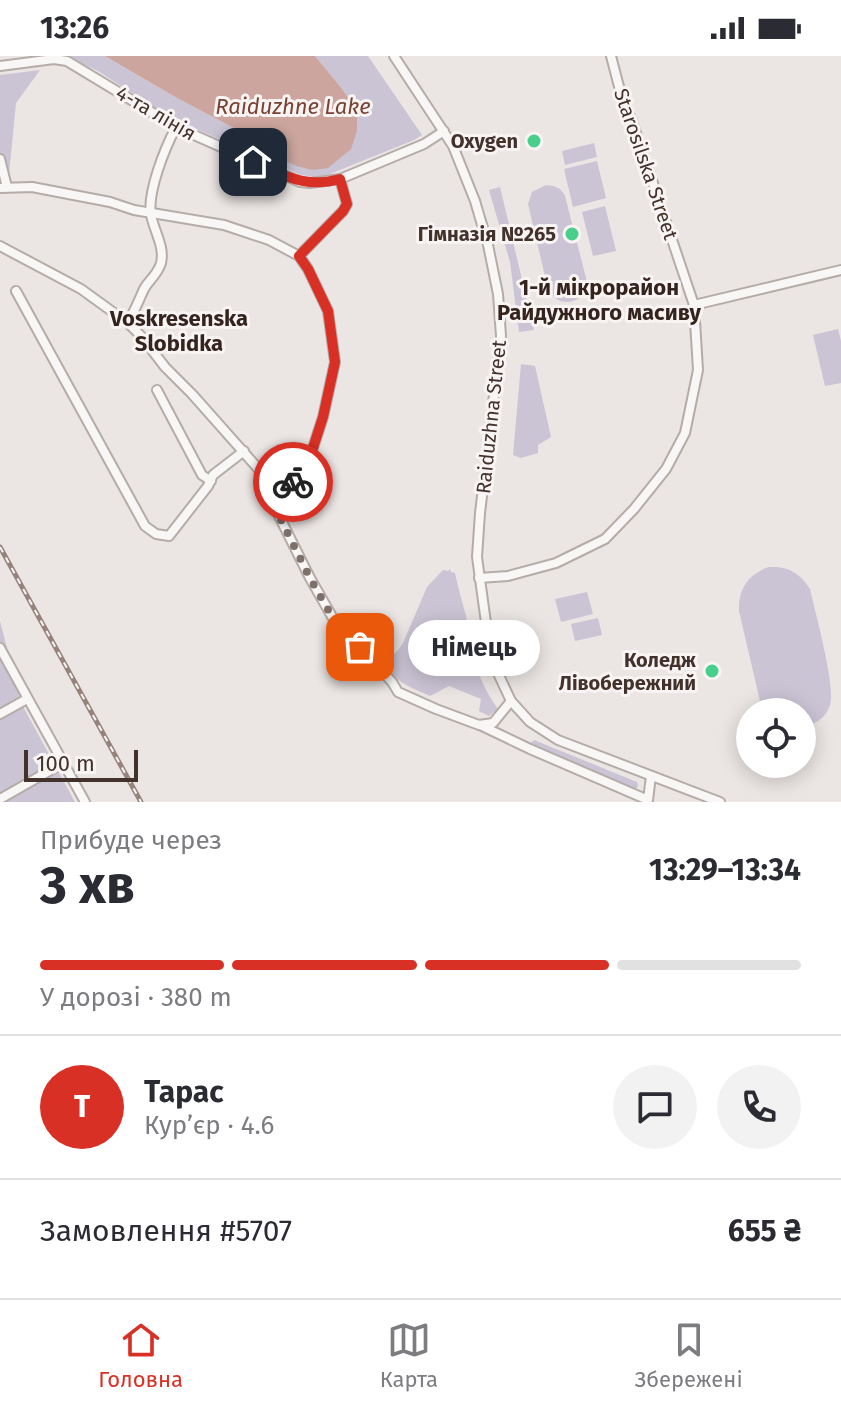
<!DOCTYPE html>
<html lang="uk">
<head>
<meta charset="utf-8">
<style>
	body { margin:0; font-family:"Fira Sans",sans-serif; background:#f2f2f3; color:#2b2b33; height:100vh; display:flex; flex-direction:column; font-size:30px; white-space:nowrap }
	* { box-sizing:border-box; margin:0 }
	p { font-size:26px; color:#7c7c81 }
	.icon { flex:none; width:44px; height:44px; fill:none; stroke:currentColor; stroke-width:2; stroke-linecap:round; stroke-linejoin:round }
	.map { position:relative; height:746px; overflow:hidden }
	.panel { display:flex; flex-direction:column; background:#fff; flex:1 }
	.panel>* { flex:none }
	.fabs { position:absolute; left:736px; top:642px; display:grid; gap:16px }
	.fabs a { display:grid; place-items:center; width:80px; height:80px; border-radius:50%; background:#fff; box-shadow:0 4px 20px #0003; font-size:40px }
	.scale { position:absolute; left:24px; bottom:20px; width:114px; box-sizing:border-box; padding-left:8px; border:4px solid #43322b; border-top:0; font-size:22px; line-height:28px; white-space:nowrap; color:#43322b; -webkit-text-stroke:6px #f8f4f3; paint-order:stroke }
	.pin { position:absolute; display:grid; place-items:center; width:68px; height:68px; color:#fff; margin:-34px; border-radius:16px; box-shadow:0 4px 12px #0006 }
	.courier { position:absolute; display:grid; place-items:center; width:80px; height:80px; margin:-40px; border:6px solid #d93025; border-radius:50%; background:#fff; color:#222; box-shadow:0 2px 10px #0007 }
	.bubble { position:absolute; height:56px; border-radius:28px; background:#fff; box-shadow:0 4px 20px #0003; font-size:26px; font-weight:700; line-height:56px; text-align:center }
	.summary em { font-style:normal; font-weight:700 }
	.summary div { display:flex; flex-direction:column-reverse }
	.summary { display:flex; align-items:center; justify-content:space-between; height:136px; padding:0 40px }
	h1 { font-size:52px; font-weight:700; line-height:60px }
	.bar { display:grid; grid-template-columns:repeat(4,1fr); gap:12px 8px; align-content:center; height:96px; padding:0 40px }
	.bar i { height:10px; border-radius:6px; background:#e1e1e2 }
	.bar .current { background:#d93025 }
	.bar p { grid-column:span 4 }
	.line { display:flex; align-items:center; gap:20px; padding:0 40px; border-top:2px solid #e1e1e2 }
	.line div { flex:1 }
	.round { display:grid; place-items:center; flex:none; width:84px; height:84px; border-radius:42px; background:#f2f2f3 }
	.status { display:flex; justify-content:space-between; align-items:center; height:56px; padding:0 40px; background:#fff; direction:ltr }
	.status svg { height:22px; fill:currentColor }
	.menu { display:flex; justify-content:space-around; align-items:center; height:112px; border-top:2px solid #e1e1e2; background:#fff; font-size:22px; color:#7c7c81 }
	.menu a { display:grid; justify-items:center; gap:4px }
	.menu .current { color:#d93025 }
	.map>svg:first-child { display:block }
	.green { fill:#cbc4d5 }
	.water { fill:#cba59e }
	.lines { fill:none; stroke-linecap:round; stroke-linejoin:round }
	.minor-casing { stroke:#b5aca8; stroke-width:12 }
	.minor { stroke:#f9f7f6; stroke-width:8 }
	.rail-casing { stroke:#95837c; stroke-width:5 }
	.rail { stroke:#f8f4f3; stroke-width:2; stroke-dasharray:6; stroke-linecap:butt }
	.done { stroke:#7e716b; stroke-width:8; stroke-dasharray:0 14.4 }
	.route { stroke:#d93025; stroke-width:10 }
	.poi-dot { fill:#49cf8c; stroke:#f8f4f3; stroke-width:3 }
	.labels { text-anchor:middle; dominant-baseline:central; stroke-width:6; stroke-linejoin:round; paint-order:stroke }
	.street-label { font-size:20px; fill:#43322b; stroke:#f8f4f3 }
	.poi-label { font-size:20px; font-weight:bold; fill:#43322b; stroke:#f8f4f3; text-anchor:end }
	.water-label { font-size:22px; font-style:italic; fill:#784234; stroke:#f8f4f3 }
	.neighbourhood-label { font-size:22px; font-weight:bold; fill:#34241d; stroke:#f8f4f3 }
</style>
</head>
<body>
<div class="status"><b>13:26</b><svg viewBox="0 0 49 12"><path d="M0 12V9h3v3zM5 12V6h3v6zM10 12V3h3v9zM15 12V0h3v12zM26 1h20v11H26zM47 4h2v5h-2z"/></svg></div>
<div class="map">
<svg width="841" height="746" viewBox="0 0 841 746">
	<rect width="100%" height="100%" fill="#ebe5e3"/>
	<g class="green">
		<path d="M65 0H105L177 42 247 79 279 102 296 110 357 55 343 34 315 0H368L422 79 414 84 330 118 315 121 301 119 169 61 98 15Z"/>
		<path d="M40 14 16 47 8 128 0 129V19Z"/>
		<path d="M594 87 597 101 565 109 562 95Z"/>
		<path d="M597 105 606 142 573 151 564 113Z"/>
		<path d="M546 129C556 130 561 132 565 140L586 222 585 237C573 250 556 249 548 233L528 148 532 136Z"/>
		<path d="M500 131 534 274 519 276 510 206 489 134Z"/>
		<path d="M605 150 616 195 593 200 582 156Z"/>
		<path d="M838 273 841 285V327L825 330 813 279Z"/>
		<path d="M521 308 535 310 551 381 538 389V397L521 402 513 399Z"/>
		<path d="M769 511C788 510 800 517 810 533 815 556 836 631 830 649 826 662 814 669 802 672V656H764L760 645 739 555C738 533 748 518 769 511Z"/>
		<path d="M450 513 451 516 455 517C458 532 462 545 466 560 474 599 474 619 498 653L489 660 479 655 481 643 449 630 430 640C412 632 393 625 384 608L399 593 403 587 427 531 443 514 448 515Z"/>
		<path d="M587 536 593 558 561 566 555 543Z"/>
		<path d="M598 562 602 579 575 585 571 568Z"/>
		<path d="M0 565 21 647 75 746H0Z"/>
		<path d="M534 684 637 726 638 729 637 732H632L531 687Z"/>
	</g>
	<path class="water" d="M105 0H315L343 34 357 55V75L351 93 328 112 313 114 296 110 279 102 247 79 177 42Z"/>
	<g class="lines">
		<g class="minor-casing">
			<g id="minor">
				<path d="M394 0 453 90 475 145 488 189 498 238 501 280 480 457 477 501 487 574 496 613 511 645 530 666 558 684 720 746"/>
				<path d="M0 10 54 3 67 5 176 71 300 126 310 127 340 123 424 88 444 75"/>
				<path d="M0 103 7 131"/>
				<path d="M0 132 32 131 110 146 134 154 224 169 269 184 299 200 308 213 328 255 335 306 323 361 312 395 302 413 296 420 277 456"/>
				<path d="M0 190 81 233 128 267 142 281 165 311 192 338 263 418 277 456 310 522 334 564 392 626 398 636 436 653 479 669 493 667 511 645"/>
				<path d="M299 200 343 155 347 148 340 123"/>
				<path d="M16 235 145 470 156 478 169 480 208 430 213 419 244 395"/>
				<path d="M694 249 841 214"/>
				<path d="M128 267C134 256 139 244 144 233 149 224 158 218 161 207 165 191 154 175 151 159 147 136 165 92 176 71"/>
				<path d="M157 334 202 419 211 425"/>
				<path d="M263 418 296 420"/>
				<path d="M479 522 508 520 556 507 605 483 634 453 666 413 685 377 698 314 694 249 632 65 622 42 611 0"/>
				<path d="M0 592 85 746"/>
				<path d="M0 658 27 643"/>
				<path d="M480 669 530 693 648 744 651 720"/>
				<path d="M0 743 63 707"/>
			</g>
		</g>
		<use href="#minor" class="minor"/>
		<g class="rail-casing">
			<path id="rail" d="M0 491 141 746"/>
		</g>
		<use href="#rail" class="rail"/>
	</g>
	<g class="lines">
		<path class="done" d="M293 426 277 456 310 522 334 564 360 591"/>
		<path class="route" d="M253 106C285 119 304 133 340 123L347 148 343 155 299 200 308 213 328 255 335 306 323 361 312 395 293 426"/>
	</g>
	<g class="poi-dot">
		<circle cx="534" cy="85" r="8"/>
		<circle cx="572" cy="178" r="8"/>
		<circle cx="712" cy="615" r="8"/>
	</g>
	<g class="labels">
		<g class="street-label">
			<text transform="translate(156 57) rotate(30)">4-та лінія</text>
			<text transform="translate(646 108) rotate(71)">Starosilska Street</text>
			<text transform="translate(491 361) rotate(-84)">Raiduzhna Street</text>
		</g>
		<g class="poi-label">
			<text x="518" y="85">Oxygen</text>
			<text x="556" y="178">Гімназія №265</text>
			<text x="696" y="604">Коледж<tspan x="696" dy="23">Лівобережний</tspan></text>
		</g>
		<g class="water-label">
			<text x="293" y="50">Raiduzhne Lake</text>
		</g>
		<g class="neighbourhood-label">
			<text x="599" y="231">1-й мікрорайон<tspan x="599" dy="25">Райдужного масиву</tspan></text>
			<text x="179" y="262">Voskresenska<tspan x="179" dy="25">Slobidka</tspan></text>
		</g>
	</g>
</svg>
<div class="fabs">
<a><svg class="icon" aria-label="locate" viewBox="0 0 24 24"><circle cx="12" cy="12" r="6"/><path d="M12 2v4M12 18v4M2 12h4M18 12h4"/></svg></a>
</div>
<div class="scale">100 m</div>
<div class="pin" style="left:360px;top:591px;background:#ea580c"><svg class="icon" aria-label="bag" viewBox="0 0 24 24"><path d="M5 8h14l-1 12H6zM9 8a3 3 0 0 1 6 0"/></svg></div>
<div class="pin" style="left:253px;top:106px;background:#1f2937"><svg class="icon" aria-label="home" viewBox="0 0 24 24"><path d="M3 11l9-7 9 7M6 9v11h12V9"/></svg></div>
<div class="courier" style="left:293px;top:426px"><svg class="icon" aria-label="bike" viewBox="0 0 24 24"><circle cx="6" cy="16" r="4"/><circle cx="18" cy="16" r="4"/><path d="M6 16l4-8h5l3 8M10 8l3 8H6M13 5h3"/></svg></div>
<div class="bubble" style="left:408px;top:564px;width:132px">Німець</div>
</div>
<section class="panel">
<div class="summary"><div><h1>3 хв</h1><p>Прибуде через</p></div><em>13:29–13:34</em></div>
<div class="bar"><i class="current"></i><i class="current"></i><i class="current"></i><i></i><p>У дорозі · 380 m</p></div>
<div class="line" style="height:144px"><b class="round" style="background:#d93025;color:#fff">Т</b><div><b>Тарас</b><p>Кур’єр · 4.6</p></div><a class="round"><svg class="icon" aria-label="chat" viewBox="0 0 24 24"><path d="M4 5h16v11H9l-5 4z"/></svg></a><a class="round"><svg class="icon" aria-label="phone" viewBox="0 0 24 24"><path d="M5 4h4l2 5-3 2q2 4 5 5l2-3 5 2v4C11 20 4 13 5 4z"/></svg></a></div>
<div class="line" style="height:104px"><div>Замовлення #5707</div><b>655 ₴</b></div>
</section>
<nav class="menu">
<a class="current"><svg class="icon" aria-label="home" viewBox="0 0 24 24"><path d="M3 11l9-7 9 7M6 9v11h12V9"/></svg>Головна</a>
<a><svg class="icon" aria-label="map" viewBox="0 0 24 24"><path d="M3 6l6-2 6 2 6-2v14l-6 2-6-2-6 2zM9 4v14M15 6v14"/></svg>Карта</a>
<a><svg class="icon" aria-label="saved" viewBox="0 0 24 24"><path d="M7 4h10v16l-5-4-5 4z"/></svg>Збережені</a>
</nav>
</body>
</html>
